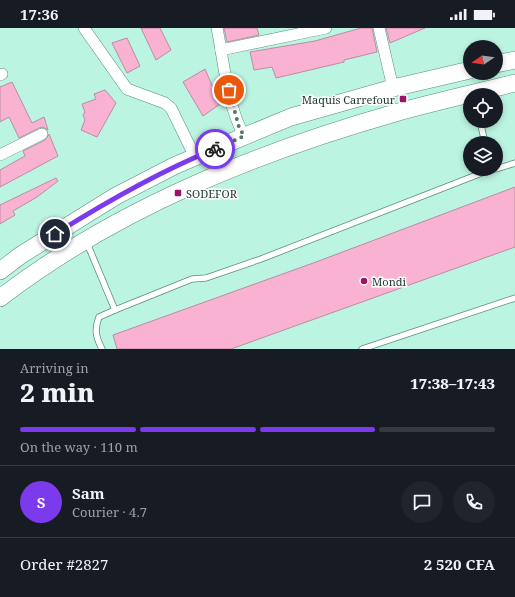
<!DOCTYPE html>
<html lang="en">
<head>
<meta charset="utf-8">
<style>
	body { margin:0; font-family:"Noto Serif",serif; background:#20242c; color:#f1f3f6; height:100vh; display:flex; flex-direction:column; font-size:15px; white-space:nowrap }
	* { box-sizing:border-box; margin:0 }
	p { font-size:13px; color:#9ea1a6 }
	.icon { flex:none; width:22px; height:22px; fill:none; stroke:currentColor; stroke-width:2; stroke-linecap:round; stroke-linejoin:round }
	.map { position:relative; height:321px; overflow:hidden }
	.side { display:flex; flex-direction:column; background:#171b24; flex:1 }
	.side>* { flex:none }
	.needle { width:26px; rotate:257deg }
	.fabs { position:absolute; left:463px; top:12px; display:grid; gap:8px }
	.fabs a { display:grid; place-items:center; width:40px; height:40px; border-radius:50%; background:#171b24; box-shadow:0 2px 6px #0003; font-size:20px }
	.pin { position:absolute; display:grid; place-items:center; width:34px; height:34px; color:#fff; margin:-17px; border:2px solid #fff; border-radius:50%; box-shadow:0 1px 4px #0007 }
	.courier { position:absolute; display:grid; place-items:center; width:40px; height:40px; margin:-20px; border:3px solid #7c3aed; border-radius:50%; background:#fff; color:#222; box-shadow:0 1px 5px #0007 }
	.overview em { font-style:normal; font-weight:800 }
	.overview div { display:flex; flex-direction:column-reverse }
	.overview { display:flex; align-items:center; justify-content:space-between; height:68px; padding:0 20px }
	h1 { font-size:26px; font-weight:800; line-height:30px }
	.bar { display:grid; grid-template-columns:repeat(4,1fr); gap:6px 4px; align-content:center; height:48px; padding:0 20px }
	.bar i { height:5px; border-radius:3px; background:#363941 }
	.bar .selected { background:#7c3aed }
	.bar p { grid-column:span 4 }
	.line { display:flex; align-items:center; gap:10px; padding:0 20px; border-top:1px solid #363941 }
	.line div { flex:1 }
	.round { display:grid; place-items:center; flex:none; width:42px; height:42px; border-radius:21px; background:#20242c }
	.status { display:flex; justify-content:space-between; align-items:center; height:28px; padding:0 20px; background:#171b24; direction:ltr }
	.status svg { height:11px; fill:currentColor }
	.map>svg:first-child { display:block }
	.building { fill:#fab2d2; stroke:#bc8ca1 }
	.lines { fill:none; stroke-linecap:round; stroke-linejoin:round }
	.service-casing { stroke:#578e7b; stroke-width:7 }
	.minor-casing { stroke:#578e7b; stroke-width:12 }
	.primary-casing { stroke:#578e7b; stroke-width:18 }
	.service { stroke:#fff; stroke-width:5.5 }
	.minor { stroke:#fff; stroke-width:11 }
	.primary { stroke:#fff; stroke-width:17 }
	.done { stroke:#54776a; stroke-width:4; stroke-dasharray:0 7.2 }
	.route { stroke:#7c3aed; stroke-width:5 }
	.poi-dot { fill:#9b1465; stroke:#fff; stroke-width:1.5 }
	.labels { text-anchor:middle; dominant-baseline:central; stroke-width:3; stroke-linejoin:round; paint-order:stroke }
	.poi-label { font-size:11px; fill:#1c332b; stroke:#fff; text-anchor:start }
</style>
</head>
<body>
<div class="status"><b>17:36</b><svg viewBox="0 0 49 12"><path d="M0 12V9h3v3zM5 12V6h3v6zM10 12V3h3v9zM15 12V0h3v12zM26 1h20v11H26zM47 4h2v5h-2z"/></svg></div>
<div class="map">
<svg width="515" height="321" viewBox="0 0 515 321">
	<rect width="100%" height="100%" fill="#bbf4e0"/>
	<g class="building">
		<path d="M141 0H160L171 22 156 32Z"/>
		<path d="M224 0H257L259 7 227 14Z"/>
		<path d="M361 0H372L377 24 344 32V34L276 50 272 39 254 42 250 24 315 13Z"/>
		<path d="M386 0H425L390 15Z"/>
		<path d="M127 10 140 38 127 45 112 15Z"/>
		<path d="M205 41 220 76 203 88 183 54Z"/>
		<path d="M12 54 32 95 44 89 48 102 43 99 39 100 19 110 9 89 0 94V59Z"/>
		<path d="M105 62 116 75 97 109 81 102 85 92 83 87 85 84 82 76 96 71 94 66Z"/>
		<path d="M49 106 58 128 0 159V142L25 128 23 123 45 112Z"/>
		<path d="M56 150 58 153 37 169 13 183 15 187 0 196V177Z"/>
		<path d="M515 159V219L231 321H117L113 307 316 234Z"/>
	</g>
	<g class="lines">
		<g class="service-casing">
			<g id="service">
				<path d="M480 93 485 115"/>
				<path d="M496 141 515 135"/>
				<path d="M87 215 115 282 99 289C94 302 96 309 102 321"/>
				<path d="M115 282 192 251 206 250 261 231 492 141"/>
				<path d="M362 321 515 270"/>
			</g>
		</g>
		<g class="minor-casing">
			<g id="minor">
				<path d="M84 0 127 61 165 75 171 80 195 129"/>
				<path d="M217 0C224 35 227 76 244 108"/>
				<path d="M379 0 393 60"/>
				<path d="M221 22 326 0"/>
				<path d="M0 47 2 46"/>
				<path d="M0 127 42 106"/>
			</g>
		</g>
		<g class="primary-casing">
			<g id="primary">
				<path d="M496 36 515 32"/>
				<path d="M0 243 21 227 116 168 174 138 209 123 291 89 393 60 470 42"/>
				<path d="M0 270C116 181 255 125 395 85 434 74 475 65 515 55"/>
			</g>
		</g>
		<use href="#service" class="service"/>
		<use href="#minor" class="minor"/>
		<use href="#primary" class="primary"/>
	</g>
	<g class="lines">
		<path class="done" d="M215 121 244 108 239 99 229 62"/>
		<path class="route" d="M55 206C106 174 158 144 215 121"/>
	</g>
	<g class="poi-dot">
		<rect x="399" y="67" width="8" height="8" rx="2"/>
		<rect x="174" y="161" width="8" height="8" rx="2"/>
		<circle cx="364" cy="253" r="4"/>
	</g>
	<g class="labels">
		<g class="poi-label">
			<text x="395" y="71" text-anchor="end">Maquis Carrefour</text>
			<text x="186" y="165">SODEFOR</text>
			<text x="372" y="253">Mondi</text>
		</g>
	</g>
</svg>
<div class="fabs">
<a><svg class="needle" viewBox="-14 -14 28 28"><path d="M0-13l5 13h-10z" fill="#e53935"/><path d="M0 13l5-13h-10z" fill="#9ea1a6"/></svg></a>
<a><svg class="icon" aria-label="locate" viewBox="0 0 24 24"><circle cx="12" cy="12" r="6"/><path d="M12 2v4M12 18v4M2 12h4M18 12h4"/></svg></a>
<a><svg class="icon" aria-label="layers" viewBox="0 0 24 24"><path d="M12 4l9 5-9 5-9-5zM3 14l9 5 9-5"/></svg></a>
</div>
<div class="pin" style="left:229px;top:62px;background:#ea580c"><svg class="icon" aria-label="bag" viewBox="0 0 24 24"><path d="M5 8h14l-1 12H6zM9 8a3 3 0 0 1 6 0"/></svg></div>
<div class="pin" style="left:55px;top:206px;background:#1f2937"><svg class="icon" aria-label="home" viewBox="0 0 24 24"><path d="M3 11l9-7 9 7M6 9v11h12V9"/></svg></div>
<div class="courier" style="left:215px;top:121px"><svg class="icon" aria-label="bike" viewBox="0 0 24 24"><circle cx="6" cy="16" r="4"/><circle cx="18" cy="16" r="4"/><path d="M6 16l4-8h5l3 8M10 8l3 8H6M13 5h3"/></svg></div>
</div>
<section class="side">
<div class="overview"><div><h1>2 min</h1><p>Arriving in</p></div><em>17:38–17:43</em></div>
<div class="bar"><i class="selected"></i><i class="selected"></i><i class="selected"></i><i></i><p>On the way · 110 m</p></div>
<div class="line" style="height:72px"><b class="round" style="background:#7c3aed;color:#fff">S</b><div><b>Sam</b><p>Courier · 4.7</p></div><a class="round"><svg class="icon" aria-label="chat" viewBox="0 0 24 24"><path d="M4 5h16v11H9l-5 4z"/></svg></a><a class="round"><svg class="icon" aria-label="phone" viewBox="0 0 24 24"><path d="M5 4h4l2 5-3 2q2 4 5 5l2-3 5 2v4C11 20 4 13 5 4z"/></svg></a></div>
<div class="line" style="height:52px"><div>Order #2827</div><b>2 520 CFA</b></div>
</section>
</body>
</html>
